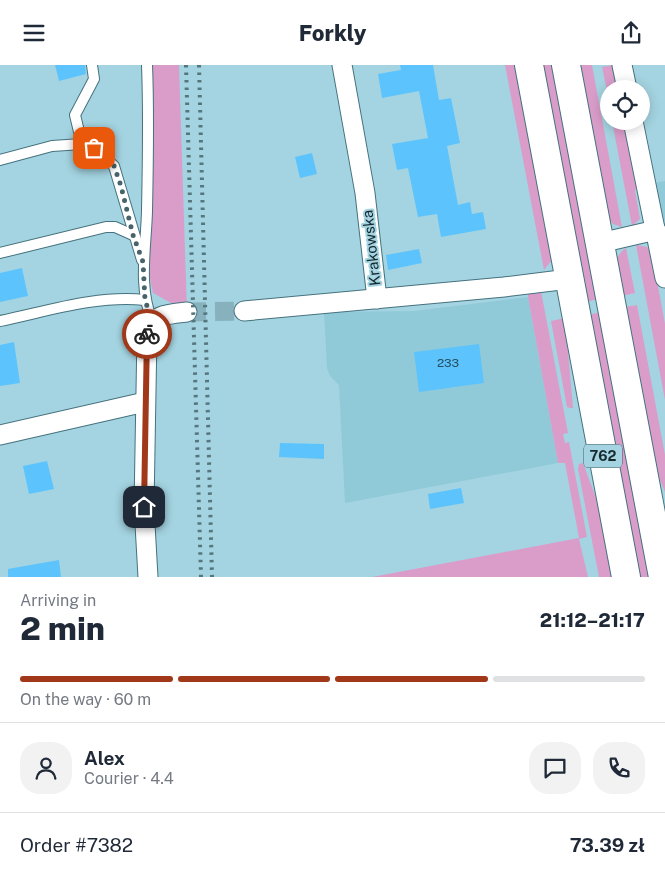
<!DOCTYPE html>
<html lang="en">
<head>
<meta charset="utf-8">
<style>
	body { margin:0; font-family:"Public Sans",sans-serif; background:#f2f2f3; color:#1f2937; height:100vh; display:flex; flex-direction:column; font-size:19px; white-space:nowrap }
	* { box-sizing:border-box; margin:0 }
	p { font-size:16px; color:#747a83 }
	.icon { flex:none; width:28px; height:28px; fill:none; stroke:currentColor; stroke-width:2; stroke-linecap:round; stroke-linejoin:round }
	.map { position:relative; height:512px; overflow:hidden }
	.panel { display:flex; flex-direction:column; background:#fff; flex:1 }
	.panel>* { flex:none }
	.controls { position:absolute; left:600px; top:15px; display:grid; gap:10px }
	.controls a { display:grid; place-items:center; width:50px; height:50px; border-radius:50%; background:#fff; box-shadow:0 2px 12px #0003; font-size:25px }
	.pin { position:absolute; display:grid; place-items:center; width:42px; height:42px; color:#fff; margin:-21px; border-radius:10px; box-shadow:0 2px 8px #0006 }
	.courier { position:absolute; display:grid; place-items:center; width:50px; height:50px; margin:-25px; border:4px solid #a03819; border-radius:50%; background:#fff; color:#222; box-shadow:0 1px 6px #0007 }
	.head em { font-style:normal; font-weight:800 }
	.head div { display:flex; flex-direction:column-reverse }
	.head { display:flex; align-items:center; justify-content:space-between; height:85px; padding:0 20px }
	h1 { font-size:32px; font-weight:800; line-height:38px }
	.bar { display:grid; grid-template-columns:repeat(4,1fr); gap:8px 5px; align-content:center; height:60px; padding:0 20px }
	.bar i { height:6px; border-radius:4px; background:#e0e1e3 }
	.bar .current { background:#a03819 }
	.bar p { grid-column:span 4 }
	.line { display:flex; align-items:center; gap:12px; padding:0 20px; border-top:1px solid #e0e1e3 }
	.line div { flex:1 }
	.round { display:grid; place-items:center; flex:none; width:52px; height:52px; border-radius:20px; background:#f2f2f3 }
	header { display:flex; justify-content:space-between; align-items:center; height:65px; padding:0 20px; background:#fff; font-size:22px; font-weight:800 }
	.map>svg:first-child { display:block }
	.built { fill:#90cad9 }
	.green { fill:#da9dca }
	.building { fill:#5dc3fc }
	.lines { fill:none; stroke-linecap:round; stroke-linejoin:round }
	.minor-tunnel { stroke:#87b2bd; stroke-width:19; stroke-dasharray:19 9; stroke-linecap:butt }
	.service-casing { stroke:#45727e; stroke-width:12 }
	.minor-casing { stroke:#45727e; stroke-width:21 }
	.primary-casing { stroke:#45727e; stroke-width:30 }
	.service { stroke:#fff; stroke-width:10 }
	.minor { stroke:#fff; stroke-width:19 }
	.primary { stroke:#fff; stroke-width:28 }
	.rail { stroke:#56767e; stroke-width:4; stroke-dasharray:2.5 5; stroke-linecap:butt }
	.done { stroke:#47646c; stroke-width:5; stroke-dasharray:0 9 }
	.route { stroke:#a03819; stroke-width:6 }
	.labels { text-anchor:middle; dominant-baseline:central; stroke-width:4; stroke-linejoin:round; paint-order:stroke }
	.number-label { font-size:12px; fill:#274f61 }
	.shield { fill:#a4d4e1; stroke:#405c63; stroke-width:1 }
	.shield-label { font-size:14px; font-weight:bold; fill:#15282d }
	.street-label { font-size:15px; fill:#15282d; stroke:#a4d4e1 }
</style>
</head>
<body>
<header><svg class="icon" aria-label="menu" viewBox="0 0 24 24"><path d="M4 6h16M4 12h16M4 18h16"/></svg>Forkly<svg class="icon" aria-label="share" viewBox="0 0 24 24"><path d="M12 15V3M7 8l5-5 5 5M5 13v7h14v-7"/></svg></header>
<div class="map">
<svg width="665" height="512" viewBox="0 0 665 512">
	<rect width="100%" height="100%" fill="#a4d4e1"/>
	<g class="built">
		<path d="M665 116V177L654 118Z"/>
		<path d="M528 232 558 398 345 438 339 320 330 311 327 303 324 247 414 246Z"/>
	</g>
	<g class="green">
		<path d="M150 0H179L187 247 153 228 149 209 151 154Z"/>
		<path d="M505 0H517L553 186 552 195 544 205Z"/>
		<path d="M542 0H554L598 234 586 237Z"/>
		<path d="M578 0H592L622 162 613 159 607 153Z"/>
		<path d="M613 0 622 24H609V36L602 2Z"/>
		<path d="M612 56H628L640 119 635 125 640 154 632 161Z"/>
		<path d="M636 180 647 182 652 189 665 259V335Z"/>
		<path d="M626 183 635 228 622 231C619 215 609 193 626 183Z"/>
		<path d="M541 226 568 368 563 369 565 378 569 377 587 472 579 474 588 512H372L579 473 565 398H558L528 232V229Z"/>
		<path d="M637 240 665 390V427L657 408 625 242Z"/>
		<path d="M601 247 650 512H638L588 250Z"/>
		<path d="M565 253 573 343H570L567 342 551 256Z"/>
		<path d="M583 398 599 441 614 512H599L578 404 579 399Z"/>
	</g>
	<g class="building">
		<path d="M55 0H85L86 9 59 16Z"/>
		<path d="M400 0H433L439 35 451 33 460 78 447 81 458 140 470 137 472 149 483 147 486 164 441 172 437 149 418 152 408 103 397 105 392 79 428 73 419 26 382 33 378 9 401 5Z"/>
		<path d="M312 88 317 109 300 113 295 92Z"/>
		<path d="M419 184 422 198 388 205 386 190Z"/>
		<path d="M22 203 28 231 0 237V208Z"/>
		<path d="M14 277 20 318 0 321V280Z"/>
		<path d="M479 279 484 318 419 327 414 287Z"/>
		<path d="M280 378 324 379V394L279 392Z"/>
		<path d="M47 396 54 424 29 429 23 401Z"/>
		<path d="M461 423 464 438 430 444 428 429Z"/>
		<path d="M59 495 61 512H8V504Z"/>
	</g>
	<g class="lines">
		<path class="minor-tunnel" d="M187 247 244 246"/>
		<g class="service-casing">
			<g id="service">
				<path d="M147 0C149 49 148 97 147 146 146 184 138 220 152 256"/>
				<path d="M82 79 75 50 94 14 92 0"/>
				<path d="M0 95 52 81 82 79 94 83 114 101 142 195"/>
				<path d="M0 188 106 162H115L133 170"/>
				<path d="M0 256C48 246 96 230 145 235"/>
			</g>
		</g>
		<g class="minor-casing">
			<g id="minor">
				<path d="M342 0 365 128 377 234"/>
				<path d="M622 0 627 24"/>
				<path d="M633 56 665 213"/>
				<path d="M600 178 656 165"/>
				<path d="M244 246 504 222 569 214"/>
				<path d="M0 370 145 337"/>
				<path d="M148 512 144 442 147 268C152 249 169 249 187 247"/>
			</g>
		</g>
		<g class="primary-casing">
			<g id="primary">
				<path d="M529 0 626 512"/>
				<path d="M566 0 663 512"/>
			</g>
		</g>
		<use href="#service" class="service"/>
		<use href="#minor" class="minor"/>
		<use href="#primary" class="primary"/>
		<g class="rail">
			<path d="M186 0 201 512"/>
			<path d="M199 0 212 512"/>
		</g>
	</g>
	<g class="lines">
		<path class="done" d="M94 83 114 101 121 121 133 170 143 197 145 235 152 256 147 269"/>
		<path class="route" d="M144 442 147 269"/>
	</g>
	<g class="labels">
		<g class="number-label">
			<text x="448" y="298">233</text>
		</g>
		<rect class="shield" x="584" y="379.5" width="38" height="23" rx="4"/>
		<g class="shield-label">
			<text x="603" y="391">762</text>
		</g>
		<g class="street-label">
			<text transform="translate(371 183) rotate(-96)">Krakowska</text>
		</g>
	</g>
</svg>
<div class="controls">
<a><svg class="icon" aria-label="locate" viewBox="0 0 24 24"><circle cx="12" cy="12" r="6"/><path d="M12 2v4M12 18v4M2 12h4M18 12h4"/></svg></a>
</div>
<div class="pin" style="left:94px;top:83px;background:#ea580c"><svg class="icon" aria-label="bag" viewBox="0 0 24 24"><path d="M5 8h14l-1 12H6zM9 8a3 3 0 0 1 6 0"/></svg></div>
<div class="pin" style="left:144px;top:442px;background:#1f2937"><svg class="icon" aria-label="home" viewBox="0 0 24 24"><path d="M3 11l9-7 9 7M6 9v11h12V9"/></svg></div>
<div class="courier" style="left:147px;top:269px"><svg class="icon" aria-label="bike" viewBox="0 0 24 24"><circle cx="6" cy="16" r="4"/><circle cx="18" cy="16" r="4"/><path d="M6 16l4-8h5l3 8M10 8l3 8H6M13 5h3"/></svg></div>
</div>
<section class="panel">
<div class="head"><div><h1>2 min</h1><p>Arriving in</p></div><em>21:12–21:17</em></div>
<div class="bar"><i class="current"></i><i class="current"></i><i class="current"></i><i></i><p>On the way · 60 m</p></div>
<div class="line" style="height:90px"><a class="round"><svg class="icon" aria-label="person" viewBox="0 0 24 24"><circle cx="12" cy="8" r="4"/><path d="M4 21q1-7 8-7t8 7"/></svg></a><div><b>Alex</b><p>Courier · 4.4</p></div><a class="round"><svg class="icon" aria-label="chat" viewBox="0 0 24 24"><path d="M4 5h16v11H9l-5 4z"/></svg></a><a class="round"><svg class="icon" aria-label="phone" viewBox="0 0 24 24"><path d="M5 4h4l2 5-3 2q2 4 5 5l2-3 5 2v4C11 20 4 13 5 4z"/></svg></a></div>
<div class="line" style="height:65px"><div>Order #7382</div><b>73.39 zł</b></div>
</section>
</body>
</html>
